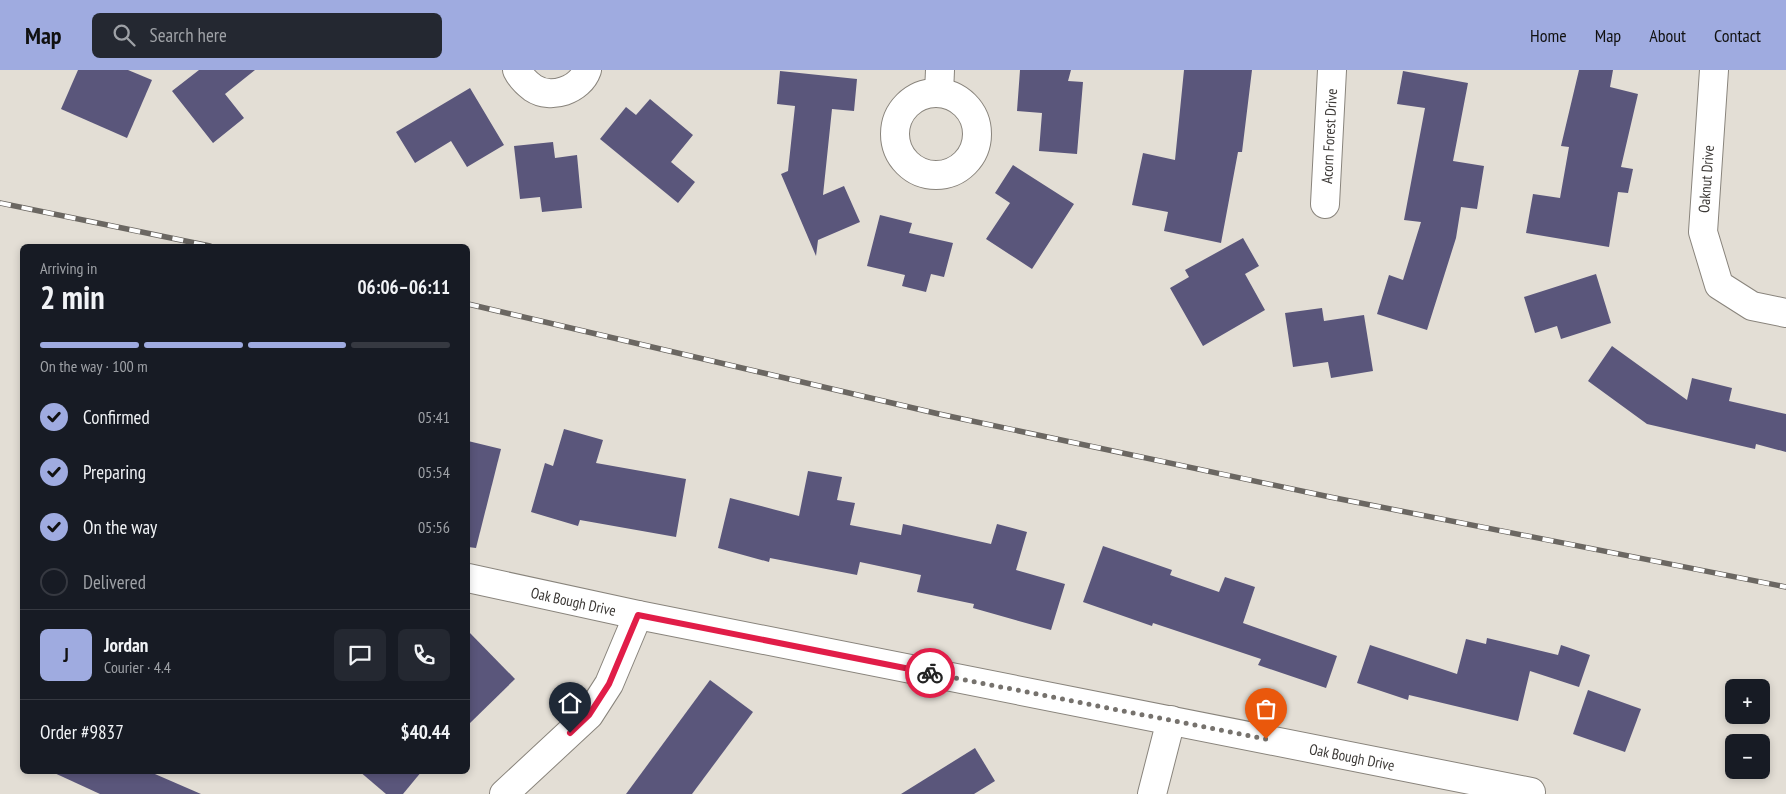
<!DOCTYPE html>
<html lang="en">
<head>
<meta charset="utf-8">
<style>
	body { margin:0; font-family:"PT Sans Narrow",sans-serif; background:#242831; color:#f1f3f6; height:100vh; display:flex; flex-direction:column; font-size:19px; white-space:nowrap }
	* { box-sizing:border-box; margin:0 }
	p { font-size:16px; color:#9ea1a6 }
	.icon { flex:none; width:28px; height:28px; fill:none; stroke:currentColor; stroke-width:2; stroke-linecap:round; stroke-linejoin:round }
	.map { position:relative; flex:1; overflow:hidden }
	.side { position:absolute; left:20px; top:174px; width:450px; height:530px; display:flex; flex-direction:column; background:#171b24; border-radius:8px; box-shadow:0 2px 8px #0003 }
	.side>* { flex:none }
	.fabs { position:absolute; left:1725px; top:609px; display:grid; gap:10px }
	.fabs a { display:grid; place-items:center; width:45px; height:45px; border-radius:8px; background:#171b24; box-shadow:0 2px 8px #0003; font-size:25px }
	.pin { position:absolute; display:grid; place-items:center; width:42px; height:42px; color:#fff; margin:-51px -21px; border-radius:50% 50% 50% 0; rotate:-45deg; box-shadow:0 0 5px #0007 }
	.pin .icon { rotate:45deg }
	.courier { position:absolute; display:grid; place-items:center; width:50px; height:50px; margin:-25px; border:4px solid #e11d48; border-radius:50%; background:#fff; color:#222; box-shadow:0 1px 6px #0007 }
	.head em { font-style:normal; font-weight:600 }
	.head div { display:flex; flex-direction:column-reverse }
	.head { display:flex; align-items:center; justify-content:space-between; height:85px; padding:0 20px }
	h1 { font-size:32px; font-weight:600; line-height:38px }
	.bar { display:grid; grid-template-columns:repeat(4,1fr); gap:8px 5px; align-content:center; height:60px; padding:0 20px }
	.bar i { height:6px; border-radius:4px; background:#363941 }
	.bar .on { background:#9fabe0 }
	.bar p { grid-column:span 4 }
	.line { display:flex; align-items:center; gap:12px; padding:0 20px; border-top:1px solid #363941 }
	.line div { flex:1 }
	.round { display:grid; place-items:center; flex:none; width:52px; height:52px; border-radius:8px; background:#242831 }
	ol { padding:0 20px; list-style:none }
	li { display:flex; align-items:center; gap:15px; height:55px }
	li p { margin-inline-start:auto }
	li .icon { padding:5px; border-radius:50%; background:#9fabe0; color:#111; stroke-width:4 }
	li:last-child { color:#9ea1a6 }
	li i { width:28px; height:28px; border:2px solid #363941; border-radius:50% }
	header { display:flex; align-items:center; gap:30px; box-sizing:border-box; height:70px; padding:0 25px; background:#9fabe0; color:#111 }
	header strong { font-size:24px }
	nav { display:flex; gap:28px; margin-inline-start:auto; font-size:18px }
	.search { width:350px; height:45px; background:#242831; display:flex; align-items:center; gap:12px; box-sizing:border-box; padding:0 18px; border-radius:8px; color:#9ea1a6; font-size:19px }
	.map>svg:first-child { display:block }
	.building { fill:#5a567b }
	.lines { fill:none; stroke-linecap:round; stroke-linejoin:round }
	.street-casing { stroke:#89847c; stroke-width:30 }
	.street { stroke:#fff; stroke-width:28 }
	.rail-casing { stroke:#6b6762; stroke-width:5.5 }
	.rail { stroke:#fff; stroke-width:4; stroke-dasharray:11; stroke-linecap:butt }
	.done { stroke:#76726d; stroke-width:5; stroke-dasharray:0 9 }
	.route { stroke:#e11d48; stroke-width:6 }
	.labels { text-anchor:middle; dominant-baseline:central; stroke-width:5; stroke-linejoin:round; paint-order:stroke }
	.street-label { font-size:15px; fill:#3b3835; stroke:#fff }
</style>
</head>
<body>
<header>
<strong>Map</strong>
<div class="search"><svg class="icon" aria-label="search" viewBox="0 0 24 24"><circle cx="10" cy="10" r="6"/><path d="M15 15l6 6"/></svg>Search here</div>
<nav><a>Home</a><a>Map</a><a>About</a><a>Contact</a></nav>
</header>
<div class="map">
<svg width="1786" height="724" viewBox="0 0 1786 724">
	<rect width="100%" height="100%" fill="#e3ded5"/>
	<g class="building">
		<path d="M78 0H128L152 10 127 68 61 39Z"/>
		<path d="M199 0H255L225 24 244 48 213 73 172 21Z"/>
		<path d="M1020 0H1071L1068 11 1083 12 1077 84 1039 81 1042 43 1017 41Z"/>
		<path d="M1184 0H1252L1242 82H1238L1221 173 1164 161 1168 142 1132 135 1143 83 1175 90Z"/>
		<path d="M1579 0H1613L1610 17 1638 24 1621 97 1633 99 1628 123 1618 122 1609 177 1526 163 1533 124 1560 128 1569 77 1561 76Z"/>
		<path d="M780 1 857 9 854 41 832 39 823 125 844 116 860 152 818 170 816 186 781 104 788 101 795 36 777 34Z"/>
		<path d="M1403 1 1468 13 1453 91 1484 96 1477 139 1461 137 1456 168 1427 260 1377 244 1389 205 1403 210 1421 152 1404 150 1425 38 1397 34Z"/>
		<path d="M470 18 504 75 467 97 451 71 415 93 396 62Z"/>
		<path d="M650 29 693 65 671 92 695 112 678 133 600 69 626 37 636 45Z"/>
		<path d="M553 72 555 88 577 85 582 138 542 142 540 127 520 129 514 76Z"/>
		<path d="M1013 95 1074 134 1032 199 986 169 1010 133 995 123Z"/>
		<path d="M880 145 912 153 909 163 953 173 944 207 931 204 926 222 902 216 905 205 867 196Z"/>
		<path d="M1243 168 1259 196 1245 204 1265 240 1203 276 1170 218 1189 207 1185 200Z"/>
		<path d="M1596 204 1611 253 1561 269 1557 256 1535 263 1524 227Z"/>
		<path d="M1322 238 1324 251 1364 245 1373 301 1331 308 1328 292 1293 297 1285 243Z"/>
		<path d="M1612 276 1687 330 1692 308 1732 318 1729 331 1786 344V382L1756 374 1755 379 1647 354 1588 311Z"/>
		<path d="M564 359 603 370 596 393 686 409 676 467 580 450 578 456 531 442 545 393 553 396Z"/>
		<path d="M468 371 501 379 476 478 468 477Z"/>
		<path d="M808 401 842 407 837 430 855 433 850 455 901 465 903 454 991 474 997 454 1027 462 1016 500 1065 514 1051 560 973 538 974 534 917 522 921 505 860 492 857 505 770 488 769 492 718 478 730 428 799 446Z"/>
		<path d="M1103 476 1172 500 1170 505 1219 522 1225 507 1255 517 1243 553 1337 586 1326 618 1258 595 1261 589 1153 553 1152 556 1083 532Z"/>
		<path d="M468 561 515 609 468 655Z"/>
		<path d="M1487 568 1558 585 1561 575 1590 585 1579 617 1530 601 1518 651 1409 625 1408 630 1357 613 1370 575 1457 604 1466 569 1486 574Z"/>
		<path d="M710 610 753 642 692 724H626Z"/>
		<path d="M1588 620 1641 639 1625 682 1573 664Z"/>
		<path d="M975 678 995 711 974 724H901Z"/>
		<path d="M50 701H148L201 724H100Z"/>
		<path d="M359 701H422L403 724H386Z"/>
	</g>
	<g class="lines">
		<g class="street-casing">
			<g id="street">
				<path d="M517 0C521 8 526 13 533 18 551 30 580 20 587 0"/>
				<path d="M1714 0 1703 162 1719 215 1752 236 1786 243"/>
				<path d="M939 23 940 0"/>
				<circle cx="936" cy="64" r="41"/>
				<path id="s1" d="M1325 134 1332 0"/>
				<path id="s2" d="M468 508 638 545 1531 722"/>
				<path d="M504 724 589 645 609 614 638 545"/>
				<path d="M1152 724 1171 650"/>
			</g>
		</g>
		<use href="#street" class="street"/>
		<g class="rail-casing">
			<g id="rail">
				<path d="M0 133 210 176"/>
				<path d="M468 234 939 344 1330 427 1786 517"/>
			</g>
		</g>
		<use href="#rail" class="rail"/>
	</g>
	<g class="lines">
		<path class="done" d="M930 603 1266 669"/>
		<path class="route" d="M570 663 589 645 609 614 638 545 930 603"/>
	</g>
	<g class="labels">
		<g class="street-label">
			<text stroke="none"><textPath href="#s1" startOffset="68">Acorn Forest Drive</textPath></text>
			<text transform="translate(1706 109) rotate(-86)">Oaknut Drive</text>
			<text stroke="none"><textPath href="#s2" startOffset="108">Oak Bough Drive</textPath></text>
			<text stroke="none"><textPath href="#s2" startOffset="902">Oak Bough Drive</textPath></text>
		</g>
	</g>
</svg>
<div class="fabs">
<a>+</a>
<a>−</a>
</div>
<div class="pin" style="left:1266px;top:669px;background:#ea580c"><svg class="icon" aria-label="bag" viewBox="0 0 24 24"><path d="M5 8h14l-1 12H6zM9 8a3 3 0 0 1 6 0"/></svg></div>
<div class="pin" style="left:570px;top:663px;background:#1f2937"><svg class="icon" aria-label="home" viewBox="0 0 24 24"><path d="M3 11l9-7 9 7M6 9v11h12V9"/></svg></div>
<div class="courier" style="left:930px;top:603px"><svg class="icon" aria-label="bike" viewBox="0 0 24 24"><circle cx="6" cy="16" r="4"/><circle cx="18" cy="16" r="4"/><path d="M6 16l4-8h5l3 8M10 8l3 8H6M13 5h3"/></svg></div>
<section class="side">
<div class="head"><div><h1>2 min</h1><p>Arriving in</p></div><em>06:06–06:11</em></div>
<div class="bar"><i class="on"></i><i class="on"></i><i class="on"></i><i></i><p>On the way · 100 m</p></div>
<ol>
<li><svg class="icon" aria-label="check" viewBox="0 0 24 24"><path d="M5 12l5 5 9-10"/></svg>Confirmed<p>05:41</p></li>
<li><svg class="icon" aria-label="check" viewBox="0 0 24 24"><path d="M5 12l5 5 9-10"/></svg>Preparing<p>05:54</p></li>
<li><svg class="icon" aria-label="check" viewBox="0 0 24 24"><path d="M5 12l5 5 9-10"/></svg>On the way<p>05:56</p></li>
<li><i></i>Delivered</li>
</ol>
<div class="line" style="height:90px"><b class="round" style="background:#9fabe0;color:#111">J</b><div><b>Jordan</b><p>Courier · 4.4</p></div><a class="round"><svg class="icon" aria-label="chat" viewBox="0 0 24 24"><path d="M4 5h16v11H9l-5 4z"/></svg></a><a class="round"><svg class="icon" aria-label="phone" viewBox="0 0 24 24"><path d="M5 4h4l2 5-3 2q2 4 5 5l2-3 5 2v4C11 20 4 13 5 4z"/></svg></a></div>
<div class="line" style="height:65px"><div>Order #9837</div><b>$40.44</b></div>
</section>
</div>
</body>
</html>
